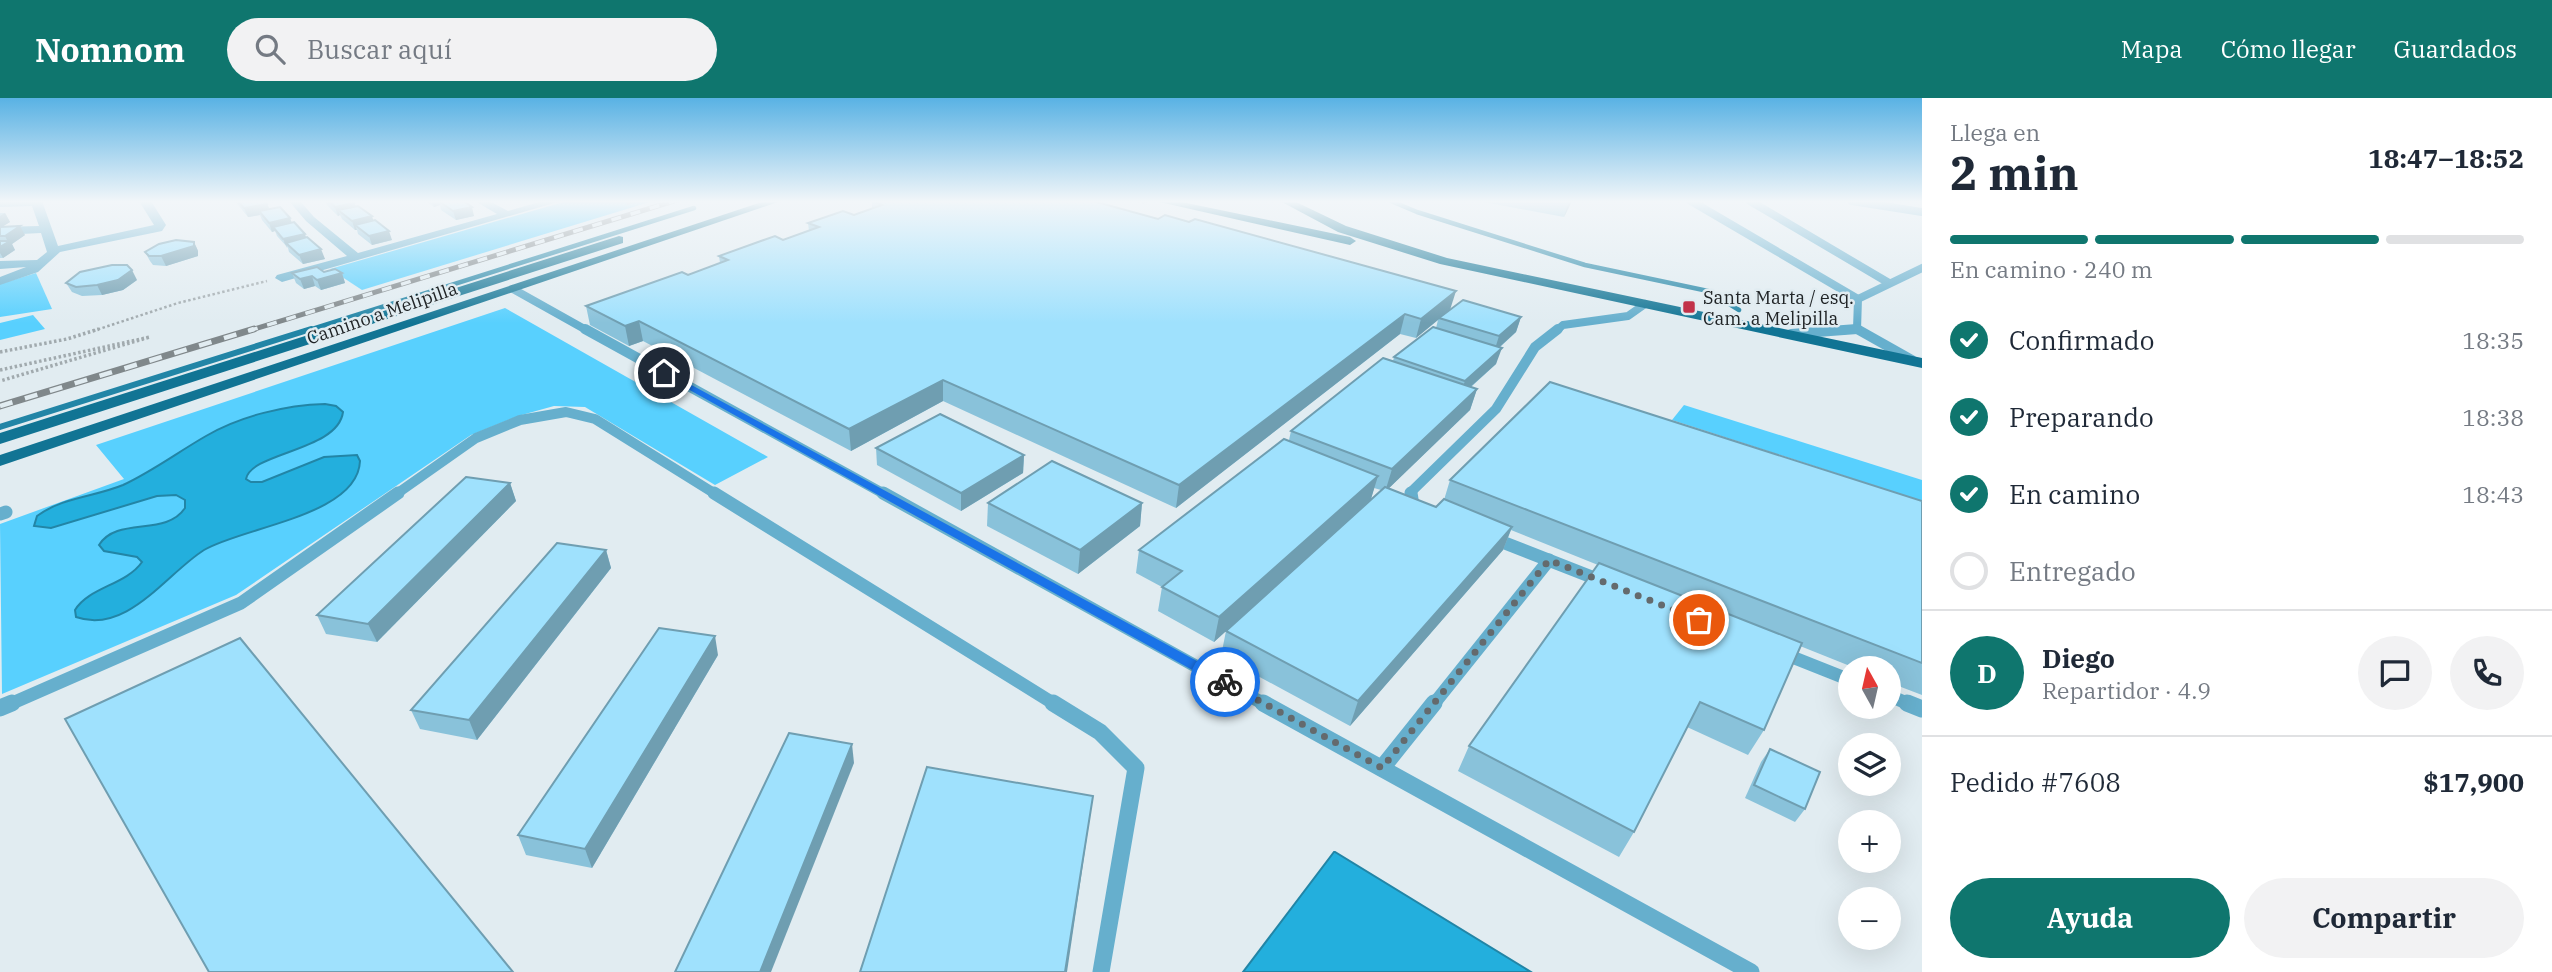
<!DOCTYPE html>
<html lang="es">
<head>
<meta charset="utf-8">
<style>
	body { margin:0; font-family:"IBM Plex Serif",serif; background:#f2f2f3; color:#1f2937; height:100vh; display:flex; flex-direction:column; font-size:26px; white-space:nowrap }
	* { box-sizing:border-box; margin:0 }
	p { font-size:23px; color:#747a83 }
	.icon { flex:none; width:38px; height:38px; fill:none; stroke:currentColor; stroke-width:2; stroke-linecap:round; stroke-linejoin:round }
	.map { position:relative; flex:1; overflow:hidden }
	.drawer { display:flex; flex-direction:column; background:#fff; width:630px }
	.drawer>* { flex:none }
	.needle { width:46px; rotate:352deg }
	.controls { position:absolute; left:1838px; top:558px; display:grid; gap:14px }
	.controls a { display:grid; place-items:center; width:63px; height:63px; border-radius:50%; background:#fff; box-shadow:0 7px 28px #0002; font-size:35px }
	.pin { position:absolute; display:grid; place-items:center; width:60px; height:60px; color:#fff; margin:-30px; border:4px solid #fff; border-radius:50%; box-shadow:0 2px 7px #0007 }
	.courier { position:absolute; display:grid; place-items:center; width:70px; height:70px; margin:-35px; border:5px solid #1a73e8; border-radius:50%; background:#fff; color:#222; box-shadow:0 2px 9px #0007 }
	.summary em { font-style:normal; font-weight:800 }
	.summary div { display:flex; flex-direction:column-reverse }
	.summary { display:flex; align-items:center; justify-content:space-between; height:119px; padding:0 28px }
	h1 { font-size:46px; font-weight:800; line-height:52px }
	.bar { display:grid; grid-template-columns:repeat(4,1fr); gap:10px 7px; align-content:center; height:84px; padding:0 28px }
	.bar i { height:9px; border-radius:5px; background:#e0e1e3 }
	.bar .selected { background:#0f766e }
	.bar p { grid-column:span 4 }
	.line { display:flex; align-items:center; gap:18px; padding:0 28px; border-top:2px solid #e0e1e3 }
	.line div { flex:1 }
	.round { display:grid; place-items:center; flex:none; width:74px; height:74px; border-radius:37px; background:#f2f2f3 }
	ol { padding:0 28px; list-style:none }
	li { display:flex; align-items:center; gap:21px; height:77px }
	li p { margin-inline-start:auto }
	li .icon { padding:7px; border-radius:50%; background:#0f766e; color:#fff; stroke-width:4 }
	li:last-child { color:#747a83 }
	li i { width:38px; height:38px; border:4px solid #e0e1e3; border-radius:50% }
	.primary-button { display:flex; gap:14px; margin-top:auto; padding:14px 28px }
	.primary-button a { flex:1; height:80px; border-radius:42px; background:#0f766e; color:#fff; font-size:28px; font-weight:800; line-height:80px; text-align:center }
	.primary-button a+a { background:#f2f2f3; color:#1f2937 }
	header { display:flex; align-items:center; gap:42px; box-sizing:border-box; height:98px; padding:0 35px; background:#0f766e; color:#fff }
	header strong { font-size:33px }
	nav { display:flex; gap:38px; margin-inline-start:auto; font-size:24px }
	.search { width:490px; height:63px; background:#f2f2f3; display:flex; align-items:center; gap:18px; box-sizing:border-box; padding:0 24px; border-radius:38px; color:#747a83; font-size:26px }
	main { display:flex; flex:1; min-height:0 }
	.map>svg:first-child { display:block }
	.green { fill:#58d0fe }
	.water { fill:#23afdd; stroke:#2285a6; stroke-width:2 }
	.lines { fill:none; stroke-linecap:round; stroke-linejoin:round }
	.stream-far1 { stroke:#2285a6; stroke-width:4.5 }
	.stream { stroke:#2285a6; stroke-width:6 }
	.path-far1 { stroke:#a1aaae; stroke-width:2.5; stroke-dasharray:2.5 2.5; stroke-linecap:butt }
	.path { stroke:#a1aaae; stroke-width:3.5; stroke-dasharray:2.5 2.5; stroke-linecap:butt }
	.service-far3 { stroke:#66afcd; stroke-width:8 }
	.service-far2 { stroke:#66afcd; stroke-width:10 }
	.service-far1 { stroke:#66afcd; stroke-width:13 }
	.service { stroke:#66afcd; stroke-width:17 }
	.minor { fill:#66afcd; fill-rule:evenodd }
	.primary { fill:#117494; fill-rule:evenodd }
	.rail-far1-casing { stroke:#80888b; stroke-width:5 }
	.rail-casing { stroke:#80888b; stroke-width:7 }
	.rail-far1 { stroke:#e1ecf1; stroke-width:3.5; stroke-dasharray:10; stroke-linecap:butt }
	.rail { stroke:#e1ecf1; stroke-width:4.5; stroke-dasharray:13; stroke-linecap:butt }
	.wall { fill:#89c2da }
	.shaded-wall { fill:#6f9eb1 }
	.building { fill:#9fe1fd; stroke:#6f9eb1; stroke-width:2 }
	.route { fill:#1a73e8 }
	.done { stroke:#646a6d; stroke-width:7; stroke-dasharray:0 12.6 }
	.poi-dot { fill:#c23249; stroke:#e1ecf1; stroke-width:2.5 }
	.labels { text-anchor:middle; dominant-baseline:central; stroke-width:5; stroke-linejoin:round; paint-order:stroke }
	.far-poi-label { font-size:18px; fill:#202426; stroke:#e1ecf1; text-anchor:start }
	.far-street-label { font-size:18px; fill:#202426; stroke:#e1ecf1 }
</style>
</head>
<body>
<header>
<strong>Nomnom</strong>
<div class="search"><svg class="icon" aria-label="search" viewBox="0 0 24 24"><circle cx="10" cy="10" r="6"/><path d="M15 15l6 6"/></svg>Buscar aquí</div>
<nav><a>Mapa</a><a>Cómo llegar</a><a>Guardados</a></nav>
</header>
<main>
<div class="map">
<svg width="1922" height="874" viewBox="0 0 1922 874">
	<rect width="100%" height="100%" fill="#e1ecf1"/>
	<g class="green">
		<path d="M567 103H653L362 192 330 171Z"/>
		<path d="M36 175 52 211 0 219V186Z"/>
		<path d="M505 210 768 359 715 387 585 309 554 308 518 318 471 337 236 497 2 596 0 426 124 381 96 347Z"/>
		<path d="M33 217 45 231 0 242V225Z"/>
		<path d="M1684 307 1922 382V403L1672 322Z"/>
	</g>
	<g class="water">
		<path d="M325 306 336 308 343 314C338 353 251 354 246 381L251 384H262L324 359 357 357 360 363C358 418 242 429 204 452 166 476 127 537 76 519L75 512C89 489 126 487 142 464L137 459 104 453 99 447C117 418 166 439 185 410V402L176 397 157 398 51 430 34 428 37 418C63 399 94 399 123 387 153 373 178 354 206 338 240 318 286 307 325 306Z"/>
		<path d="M1334 754H1335L1531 874H1243Z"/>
	</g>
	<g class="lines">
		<g class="stream-far1">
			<path d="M1391 103 1417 114 1585 167 1708 193 1739 212"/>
			<path d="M306 233 694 110"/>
		</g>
		<path class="stream" d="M0 329 311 231"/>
		<g class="path-far1">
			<path d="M1137 103 1147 105"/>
			<path d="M93 233 178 205 267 183"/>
		</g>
		<g class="path">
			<path d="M0 254 67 241 99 231"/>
			<path d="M0 272 150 239 0 283"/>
		</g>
		<g class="service-far3">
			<path d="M1691 103 1858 201 1857 231 1860 233"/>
			<path d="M1750 103 1889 185"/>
			<path d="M1852 103 1922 114"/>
			<path d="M513 191 588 233"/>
			<path d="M1858 201 1922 170"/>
			<path d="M1556 233 1563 227 1628 218 1645 206"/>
			<path d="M1837 233 1857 231"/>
		</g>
		<g class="service-far2">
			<path d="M585 231 886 397"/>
			<path d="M1857 231 1912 262"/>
			<path d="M1791 236 1857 231"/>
			<path d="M395 397 476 340 520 322 566 314 595 321 717 397"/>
			<path d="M1411 397V394L1496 311 1535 249 1558 231"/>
		</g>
		<g class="service-far1">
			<path d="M714 395 1056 607"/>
			<path d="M883 395 1266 607"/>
			<path d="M1411 395 1413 407 1421 410"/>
			<path d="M0 416 6 414"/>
			<path d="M1492 440 1602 483"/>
			<path d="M1782 555 1850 582"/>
			<path d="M1888 597 1911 607"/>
			<path d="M8 607 241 505 398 395"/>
			<path d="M1433 607 1549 462"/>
		</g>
		<g class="service">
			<path d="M1053 605 1100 634 1136 670 1101 874"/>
			<path d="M1263 605 1751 874"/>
			<path d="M1907 605 1922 611"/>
			<path d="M0 610 12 605"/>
			<path d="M1382 670 1434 605"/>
		</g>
		<g class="minor">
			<path d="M0 103H42L58 148 154 127 139 103H151L166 127 162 133 60 154 38 174 0 187V179L26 169 0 171V163L37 162 47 154 41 135 0 137V129L39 128 32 108 0 109Z"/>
			<path d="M289 103H300L314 119 358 155 497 116 475 103H489L508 113 543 103H561L282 184 275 180 277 177 347 158 306 123Z"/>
		</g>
		<g class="primary">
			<path d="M765 103H781L0 368V357Z"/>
			<path d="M1155 103H1177L1350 139 1356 143 1350 147Z"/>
			<path d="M1280 103H1294L1346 128 1447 160 1922 260V270L1440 166 1338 134Z"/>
			<path d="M619 138 623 139V145L0 346V335Z"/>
		</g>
		<g class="rail-far1-casing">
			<path id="rail-far1" d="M248 233 674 103"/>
		</g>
		<g class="rail-casing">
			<path id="rail" d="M0 308 254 231"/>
		</g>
		<use href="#rail-far1" class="rail-far1"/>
		<use href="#rail" class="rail"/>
	</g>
	<g class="wall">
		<path d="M235 103H265L270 111 290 120 292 125 325 161 303 166 289 154 288 150 277 138 275 133 272 134 262 122 260 117 248 119Z"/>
		<path d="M325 103H353L356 108 373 122 392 142 372 147 358 136 357 132H355L342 121 340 117 338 118 327 107Z"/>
		<path d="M426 103H464L474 118 456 122 441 112 440 107 434 109Z"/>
		<path d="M872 103 1450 211 1521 219 1516 234 1499 250 1496 266 1471 289 1477 291 1470 312 1389 390 1436 409 1444 402 1450 382 1922 403V597L1888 584V570H1855L1800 548 1764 632 1748 657 1687 629 1634 734 1619 759 1458 673 1469 648 1598 467 1511 432 1503 452 1350 628 1221 558 1226 533 1381 392 1374 390 1371 401 1214 544 1158 513 1162 489 1136 475 1139 452 1289 342 1291 333 1393 263 1394 259 1436 230 1438 222 1416 240 1400 236 1176 410 943 303 851 353 643 243 629 248 590 227 586 208 688 177 720 165 719 158 783 142 809 133 808 125 854 117 872 111Z"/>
		<path d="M1478 103H1572L1564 119Z"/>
		<path d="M0 115H5L10 124 2 129 25 137 12 146 15 152 3 160H0Z"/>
		<path d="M194 144 198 153V158L166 168 153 167 150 163 145 154Z"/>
		<path d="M324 174 342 175 345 185 321 192 315 188 304 191 296 185 292 175Z"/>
		<path d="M137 182 123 192 102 197 82 198 72 194 66 185Z"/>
		<path d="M876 350 1024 357 1023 375 961 413 877 367Z"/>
		<path d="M510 385 516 403 377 544 326 536 317 517Z"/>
		<path d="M988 405H1142L1140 428 1078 476 987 428Z"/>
		<path d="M606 452 611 470 477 642 420 631 411 612Z"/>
		<path d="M718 557 592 770 526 757 518 737Z"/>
		<path d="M1770 651 1805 711 1795 724 1745 700 1761 664Z"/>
	</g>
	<g class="shaded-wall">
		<path d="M432 103H438L440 107 434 109Z"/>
		<path d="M626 103H639L627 107Z"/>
		<path d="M1569 103H1572L1564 119Z"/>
		<path d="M354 105 358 113 338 112 340 117 338 118 335 109Z"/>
		<path d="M267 106 271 115 259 113 260 117 248 119 244 110Z"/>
		<path d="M472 109 474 118 456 122 453 113Z"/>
		<path d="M5 115 10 124 0 130V118Z"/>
		<path d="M372 118 375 128 355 127 357 132H355L352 123Z"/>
		<path d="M290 120 293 129H273L275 133 272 134 269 125Z"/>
		<path d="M20 128 25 137 12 146 15 152 3 160 0 155V149L8 144 5 138Z"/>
		<path d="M389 133 392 142 372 147 369 138Z"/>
		<path d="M305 136 308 145H286L287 150 283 141Z"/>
		<path d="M194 144 198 153V158L166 168 161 158Z"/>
		<path d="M321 151 325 161 303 166 299 157Z"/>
		<path d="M132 172 137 182 123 192 102 197 97 187Z"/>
		<path d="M342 175 345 185 321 192 317 182Z"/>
		<path d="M312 178 315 188 304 191 300 181Z"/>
		<path d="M1456 193 1450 212 1416 240 1421 221Z"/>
		<path d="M1405 216 1400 236 1176 410 1179 387Z"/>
		<path d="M1521 219 1516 234 1494 254 1499 238Z"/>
		<path d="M639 223 643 243 629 248 625 228Z"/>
		<path d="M1502 250 1496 266 1459 299 1465 283Z"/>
		<path d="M943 282V303L851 353 849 331Z"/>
		<path d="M1477 291 1470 312 1385 394 1392 371Z"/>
		<path d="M1024 357 1023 375 961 413V395Z"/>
		<path d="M1378 378 1371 401 1214 544 1219 519Z"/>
		<path d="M510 385 516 403 377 544 368 526Z"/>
		<path d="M1142 405 1140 428 1078 476 1080 452Z"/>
		<path d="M1512 429 1503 452 1350 628 1358 603Z"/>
		<path d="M606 452 611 470 477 642 469 622Z"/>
		<path d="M715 538 718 557 592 770 585 751Z"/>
		<path d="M852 646 854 665 771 874H760Z"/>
		<path d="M1093 698 1067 874H1065Z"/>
	</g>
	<g class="building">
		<path d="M238 103H265L267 106 244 110Z"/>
		<path d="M329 103H353L354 105 335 109Z"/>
		<path d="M439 103H464L472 109 453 113Z"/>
		<path d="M873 103H1093L1158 121 1165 117 1189 124 1195 121 1456 193 1421 221 1405 216 1179 387 943 282 849 331 639 223 625 228 586 208 682 174 688 177 728 162 719 158 775 138 783 142 819 129 808 125 843 113 854 117 882 107 872 103Z"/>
		<path d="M358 108 372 118 352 123 338 112Z"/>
		<path d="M280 109 290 120 269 125 259 113Z"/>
		<path d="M375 122 389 133 369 138 355 127Z"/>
		<path d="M294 124 305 136 283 141 273 129Z"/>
		<path d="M20 128 5 138H0V129Z"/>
		<path d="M307 139 321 151 299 157 286 145Z"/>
		<path d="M176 142 194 144V148L161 158H149L145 154 159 146Z"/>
		<path d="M0 143H10L0 149Z"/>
		<path d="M112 167H127L132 172 118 182 97 187 76 189 66 185 80 174Z"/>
		<path d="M317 169 324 174 335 171 342 175 317 182 312 178 300 181 292 175Z"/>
		<path d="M1463 202 1521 219 1499 238 1439 220Z"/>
		<path d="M1433 229 1502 250 1465 283 1394 259Z"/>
		<path d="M1383 260 1477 291 1392 371 1291 333Z"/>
		<path d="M1550 284 1922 403V565L1450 382Z"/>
		<path d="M940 316 1024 357 961 395 876 350Z"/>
		<path d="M1284 341 1378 378 1219 519 1162 489 1182 473 1139 452Z"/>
		<path d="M1052 363 1142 405 1080 452 988 405Z"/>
		<path d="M466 379 510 385 368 526 317 517Z"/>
		<path d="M1385 389 1436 409 1444 401 1512 429 1358 603 1226 533Z"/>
		<path d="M557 445 606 452 469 622 411 612Z"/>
		<path d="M1599 465 1802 545 1764 632 1700 604 1634 734 1469 648Z"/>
		<path d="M659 530 715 538 585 751 518 737Z"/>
		<path d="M240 540 513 874H209L65 621Z"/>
		<path d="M789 635 852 646 760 874H675Z"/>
		<path d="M1770 651 1820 674 1805 711 1754 687Z"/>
		<path d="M927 669 1093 698 1065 874H860Z"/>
	</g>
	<linearGradient id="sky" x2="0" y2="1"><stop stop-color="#59b2e4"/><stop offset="0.46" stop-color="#f2f6f9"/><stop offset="1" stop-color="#f2f6f9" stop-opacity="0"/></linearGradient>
	<rect width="1922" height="225" fill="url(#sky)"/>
	<path class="route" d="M664 272 1230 581 1232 584 1225 589 1221 588 661 276 659 275Z"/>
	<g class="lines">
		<path class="done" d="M1225 584 1382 670 1549 462 1699 522"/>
	</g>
	<rect class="poi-dot" x="1682" y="202" width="14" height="14" rx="3.5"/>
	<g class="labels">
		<g class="far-poi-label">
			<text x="1703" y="199">Santa Marta / esq.<tspan x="1703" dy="21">Cam. a Melipilla</tspan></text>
		</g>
		<g class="far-street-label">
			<text transform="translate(382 215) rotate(-19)">Camino a Melipilla</text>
		</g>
	</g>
</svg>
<div class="controls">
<a><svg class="needle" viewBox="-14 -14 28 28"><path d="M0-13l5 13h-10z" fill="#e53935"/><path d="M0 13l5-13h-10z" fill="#747a83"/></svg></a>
<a><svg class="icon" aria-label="layers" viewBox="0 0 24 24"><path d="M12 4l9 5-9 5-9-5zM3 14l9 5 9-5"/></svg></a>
<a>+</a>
<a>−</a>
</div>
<div class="pin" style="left:1699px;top:522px;background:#ea580c"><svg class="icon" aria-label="bag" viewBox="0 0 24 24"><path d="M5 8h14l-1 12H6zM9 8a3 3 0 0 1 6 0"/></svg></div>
<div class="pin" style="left:664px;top:275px;background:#1f2937"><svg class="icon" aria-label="home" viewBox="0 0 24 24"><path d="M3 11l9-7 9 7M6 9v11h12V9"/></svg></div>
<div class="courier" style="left:1225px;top:584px"><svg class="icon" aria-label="bike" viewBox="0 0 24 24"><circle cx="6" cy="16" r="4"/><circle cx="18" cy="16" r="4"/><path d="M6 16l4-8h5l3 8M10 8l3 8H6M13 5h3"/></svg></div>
</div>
<section class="drawer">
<div class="summary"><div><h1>2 min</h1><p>Llega en</p></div><em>18:47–18:52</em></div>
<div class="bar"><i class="selected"></i><i class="selected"></i><i class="selected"></i><i></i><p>En camino · 240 m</p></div>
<ol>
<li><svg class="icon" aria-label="check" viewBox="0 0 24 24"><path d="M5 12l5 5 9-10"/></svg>Confirmado<p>18:35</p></li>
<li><svg class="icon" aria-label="check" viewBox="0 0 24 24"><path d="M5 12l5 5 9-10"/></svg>Preparando<p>18:38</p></li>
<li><svg class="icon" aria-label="check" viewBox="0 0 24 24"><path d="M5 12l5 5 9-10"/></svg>En camino<p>18:43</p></li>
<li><i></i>Entregado</li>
</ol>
<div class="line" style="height:126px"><b class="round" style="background:#0f766e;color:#fff">D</b><div><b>Diego</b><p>Repartidor · 4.9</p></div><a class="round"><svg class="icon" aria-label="chat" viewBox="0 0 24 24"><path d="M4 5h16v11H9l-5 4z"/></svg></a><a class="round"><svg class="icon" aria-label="phone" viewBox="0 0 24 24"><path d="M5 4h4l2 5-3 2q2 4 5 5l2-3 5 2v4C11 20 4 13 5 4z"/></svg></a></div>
<div class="line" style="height:91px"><div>Pedido #7608</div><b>$17,900</b></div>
<div class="primary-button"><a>Ayuda</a><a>Compartir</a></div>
</section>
</main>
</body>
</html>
